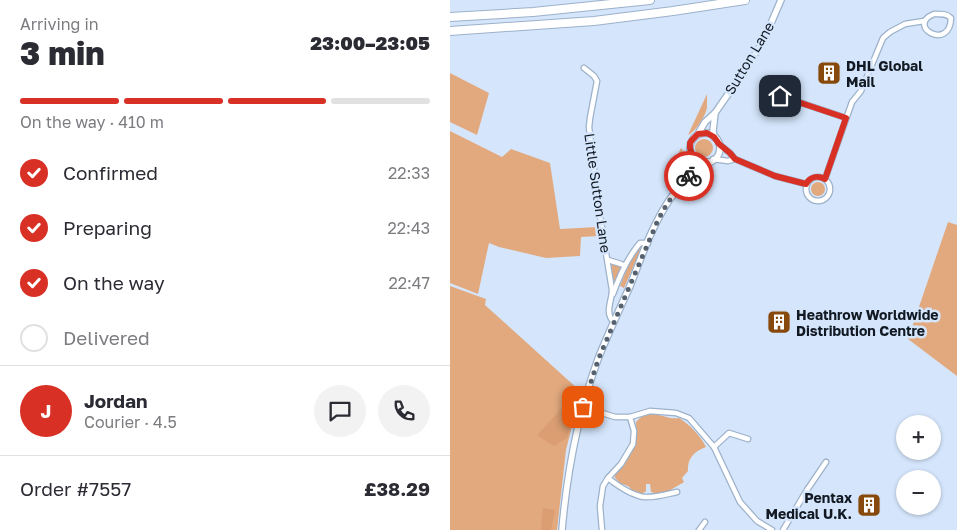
<!DOCTYPE html>
<html lang="en">
<head>
<meta charset="utf-8">
<style>
	body { margin:0; font-family:"Golos Text",sans-serif; background:#f2f2f3; color:#2b2b33; height:100vh; display:flex; flex-direction:column; font-size:19px; white-space:nowrap }
	* { box-sizing:border-box; margin:0 }
	p { font-size:16px; color:#7c7c81 }
	.icon { flex:none; width:28px; height:28px; fill:none; stroke:currentColor; stroke-width:2; stroke-linecap:round; stroke-linejoin:round }
	.map { position:relative; flex:1; overflow:hidden }
	.sheet { display:flex; flex-direction:column; background:#fff; width:450px }
	.sheet>* { flex:none }
	.fabs { position:absolute; left:446px; top:415px; display:grid; gap:10px }
	.fabs a { display:grid; place-items:center; width:45px; height:45px; border-radius:50%; background:#fff; box-shadow:0 1px 4px #0004; font-size:25px }
	.pin { position:absolute; display:grid; place-items:center; width:42px; height:42px; color:#fff; margin:-21px; border-radius:10px; box-shadow:0 2px 8px #0006 }
	.courier { position:absolute; display:grid; place-items:center; width:50px; height:50px; margin:-25px; border:4px solid #d93025; border-radius:50%; background:#fff; color:#222; box-shadow:0 1px 6px #0007 }
	.overview em { font-style:normal; font-weight:800 }
	.overview div { display:flex; flex-direction:column-reverse }
	.overview { display:flex; align-items:center; justify-content:space-between; height:85px; padding:0 20px }
	h1 { font-size:32px; font-weight:800; line-height:38px }
	.bar { display:grid; grid-template-columns:repeat(4,1fr); gap:8px 5px; align-content:center; height:60px; padding:0 20px }
	.bar i { height:6px; border-radius:4px; background:#e1e1e2 }
	.bar .selected { background:#d93025 }
	.bar p { grid-column:span 4 }
	.line { display:flex; align-items:center; gap:12px; padding:0 20px; border-top:1px solid #e1e1e2 }
	.line div { flex:1 }
	.round { display:grid; place-items:center; flex:none; width:52px; height:52px; border-radius:26px; background:#f2f2f3 }
	ol { padding:0 20px; list-style:none }
	li { display:flex; align-items:center; gap:15px; height:55px }
	li p { margin-inline-start:auto }
	li .icon { padding:5px; border-radius:50%; background:#d93025; color:#fff; stroke-width:4 }
	li:last-child { color:#7c7c81 }
	li i { width:28px; height:28px; border:2px solid #e1e1e2; border-radius:50% }
	main { display:flex; flex:1; min-height:0 }
	.map>svg:first-child { display:block }
	.green { fill:#e2a97e }
	.forest { fill:#da9e72 }
	.lines { fill:none; stroke-linecap:round; stroke-linejoin:round }
	.minor-casing { stroke:#9cb1ca; stroke-width:7 }
	.tertiary-casing { stroke:#9cb1ca; stroke-width:8 }
	.motorway-casing { stroke:#9cb1ca; stroke-width:10 }
	.minor { stroke:#fff; stroke-width:4.5 }
	.tertiary { stroke:#fff; stroke-width:5.5 }
	.motorway { stroke:#fff; stroke-width:8 }
	.done { stroke:#56616f; stroke-width:5; stroke-dasharray:0 9 }
	.route { stroke:#d93025; stroke-width:6 }
	.labels { text-anchor:middle; dominant-baseline:central; stroke-width:5; stroke-linejoin:round; paint-order:stroke }
	.street-label { font-size:14px; fill:#121923; stroke:#d5e6fc }
	.poi-label { font-size:14px; font-weight:bold; fill:#121923; stroke:#d5e6fc; text-anchor:start }
</style>
</head>
<body>
<main>
<section class="sheet">
<div class="overview"><div><h1>3 min</h1><p>Arriving in</p></div><em>23:00–23:05</em></div>
<div class="bar"><i class="selected"></i><i class="selected"></i><i class="selected"></i><i></i><p>On the way · 410 m</p></div>
<ol>
<li><svg class="icon" aria-label="check" viewBox="0 0 24 24"><path d="M5 12l5 5 9-10"/></svg>Confirmed<p>22:33</p></li>
<li><svg class="icon" aria-label="check" viewBox="0 0 24 24"><path d="M5 12l5 5 9-10"/></svg>Preparing<p>22:43</p></li>
<li><svg class="icon" aria-label="check" viewBox="0 0 24 24"><path d="M5 12l5 5 9-10"/></svg>On the way<p>22:47</p></li>
<li><i></i>Delivered</li>
</ol>
<div class="line" style="height:90px"><b class="round" style="background:#d93025;color:#fff">J</b><div><b>Jordan</b><p>Courier · 4.5</p></div><a class="round"><svg class="icon" aria-label="chat" viewBox="0 0 24 24"><path d="M4 5h16v11H9l-5 4z"/></svg></a><a class="round"><svg class="icon" aria-label="phone" viewBox="0 0 24 24"><path d="M5 4h4l2 5-3 2q2 4 5 5l2-3 5 2v4C11 20 4 13 5 4z"/></svg></a></div>
<div class="line" style="height:65px"><div>Order #7557</div><b>£38.29</b></div>
</section>
<div class="map">
<svg width="507" height="530" viewBox="0 0 507 530">
	<rect width="100%" height="100%" fill="#d5e6fc"/>
	<g class="green">
		<path d="M0 73 39 93 27 135 0 122Z"/>
		<path d="M257 94C257 98 257 103 257 107 256 116 245 132 238 135Z"/>
		<path d="M0 131 52 157 61 149 100 163 110 229 147 227 149 236 131 237 130 256 96 258 49 247 39 243 28 294 0 283Z"/>
		<circle cx="254" cy="148" r="9"/>
		<path d="M231 148C239 157 237 168 229 176L220 172Z"/>
		<circle cx="368" cy="189" r="7"/>
		<path d="M498 222 507 225V376L458 339Z"/>
		<path d="M190 245 192 247 174 288 170 286 178 266Z"/>
		<path d="M163 264 170 267 171 268 163 285 161 265Z"/>
		<path d="M0 286 36 299 35 305 129 390 126 393 129 398 116 450 107 530H0Z"/>
		<path d="M200 414C210 413 219 420 229 418 240 425 250 435 256 447 244 451 237 459 238 471L232 478 234 482C225 487 213 497 201 492L200 484H196V491L192 494 182 491C180 486 175 484 170 484L169 483V482L165 478V474C172 462 184 454 186 438 187 433 186 427 186 422L191 417Z"/>
	</g>
	<g class="forest">
		<path d="M123 396 124 407 117 438 104 446 87 435Z"/>
		<path d="M93 508 105 510 101 530H91Z"/>
	</g>
	<g class="lines">
		<g class="minor-casing">
			<g id="minor">
				<path d="M484 14C490 14 496 13 501 18 500 52 455 26 484 14Z"/>
				<path d="M134 68 144 76 147 81 140 118 139 127 141 144 144 154V179L162 290C162 301 154 313 164 322"/>
				<path d="M313 90 396 118"/>
				<path d="M269 144 280 153 285 159"/>
				<path d="M263 159 278 161 285 159 325 176 356 184"/>
				<circle cx="368" cy="189" r="12"/>
				<path d="M375 179 402 102 411 91 433 38 440 32 455 24 474 21"/>
				<path d="M158 260 171 264 175 266"/>
				<path d="M163 294C169 277 178 257 190 243H198"/>
				<path d="M133 407 165 417H180L200 411 226 413 239 418 264 447 290 502 307 521 322 530"/>
				<path d="M264 447 279 433 298 439"/>
				<path d="M158 478C168 486 181 495 194 497 205 498 217 494 227 492"/>
				<path d="M152 530 150 506 153 486 158 478 171 464 183 444 184 431 180 417"/>
				<path d="M249 530 255 522"/>
				<path d="M333 530 357 490 376 462"/>
			</g>
		</g>
		<g class="tertiary-casing">
			<g id="tertiary">
				<circle cx="255" cy="148" r="15"/>
				<path d="M248 134 255 122 265 113 281 90 313 42 331 0"/>
				<path d="M264 137 263 131 265 113"/>
				<path d="M238 178 242 162V155"/>
				<path d="M112 530C117 472 128 414 148 359 158 334 169 310 180 286 191 258 201 228 218 202 228 186 244 175 258 162"/>
			</g>
		</g>
		<g class="motorway-casing">
			<g id="motorway">
				<path d="M0 17 83 12 200 0"/>
				<path d="M0 31 144 21 223 11 295 0"/>
			</g>
		</g>
		<use href="#minor" class="minor"/>
		<use href="#tertiary" class="tertiary"/>
		<use href="#motorway" class="motorway"/>
	</g>
	<g class="lines">
		<path class="done" d="M133 407 148 360 208 220 218 202 235 183 239 176"/>
		<path class="route" d="M239 176 242 162V156L240 148V143L242 140 248 134 257 133 264 137 269 144 280 153 285 159 325 176 356 184C360 177 367 175 375 179L396 118 330 96"/>
	</g>
	<defs>
		<g id="building-square" transform="scale(1.25)"><rect x="-9" y="-9" width="18" height="18" rx="4" fill="#87480b" stroke="#d5e6fc"/><path d="M-4-6H4V6H1V3H-1V6H-4ZM-2.5-4.3h1.7v1.8h-1.7ZM.8-4.3h1.7v1.8H.8ZM-2.5-1h1.7V.8h-1.7ZM.8-1h1.7V.8H.8Z" fill="#fff"/></g>
	</defs>
	<g fill-rule="evenodd">
		<use href="#building-square" x="379" y="73"/>
		<use href="#building-square" x="329" y="322"/>
		<use href="#building-square" x="419" y="505"/>
	</g>
	<g class="labels">
		<g class="street-label">
			<text transform="translate(299 58) rotate(-59)">Sutton Lane</text>
			<text transform="translate(148 193) rotate(82)">Little Sutton Lane</text>
		</g>
		<g class="poi-label">
			<text x="396" y="65">DHL Global<tspan x="396" dy="16">Mail</tspan></text>
			<text x="346" y="314">Heathrow Worldwide<tspan x="346" dy="16">Distribution Centre</tspan></text>
			<text x="402" y="497" text-anchor="end">Pentax<tspan x="402" dy="16">Medical U.K.</tspan></text>
		</g>
	</g>
</svg>
<div class="fabs">
<a>+</a>
<a>−</a>
</div>
<div class="pin" style="left:133px;top:407px;background:#ea580c"><svg class="icon" aria-label="bag" viewBox="0 0 24 24"><path d="M5 8h14l-1 12H6zM9 8a3 3 0 0 1 6 0"/></svg></div>
<div class="pin" style="left:330px;top:96px;background:#1f2937"><svg class="icon" aria-label="home" viewBox="0 0 24 24"><path d="M3 11l9-7 9 7M6 9v11h12V9"/></svg></div>
<div class="courier" style="left:239px;top:176px"><svg class="icon" aria-label="bike" viewBox="0 0 24 24"><circle cx="6" cy="16" r="4"/><circle cx="18" cy="16" r="4"/><path d="M6 16l4-8h5l3 8M10 8l3 8H6M13 5h3"/></svg></div>
</div>
</main>
</body>
</html>
